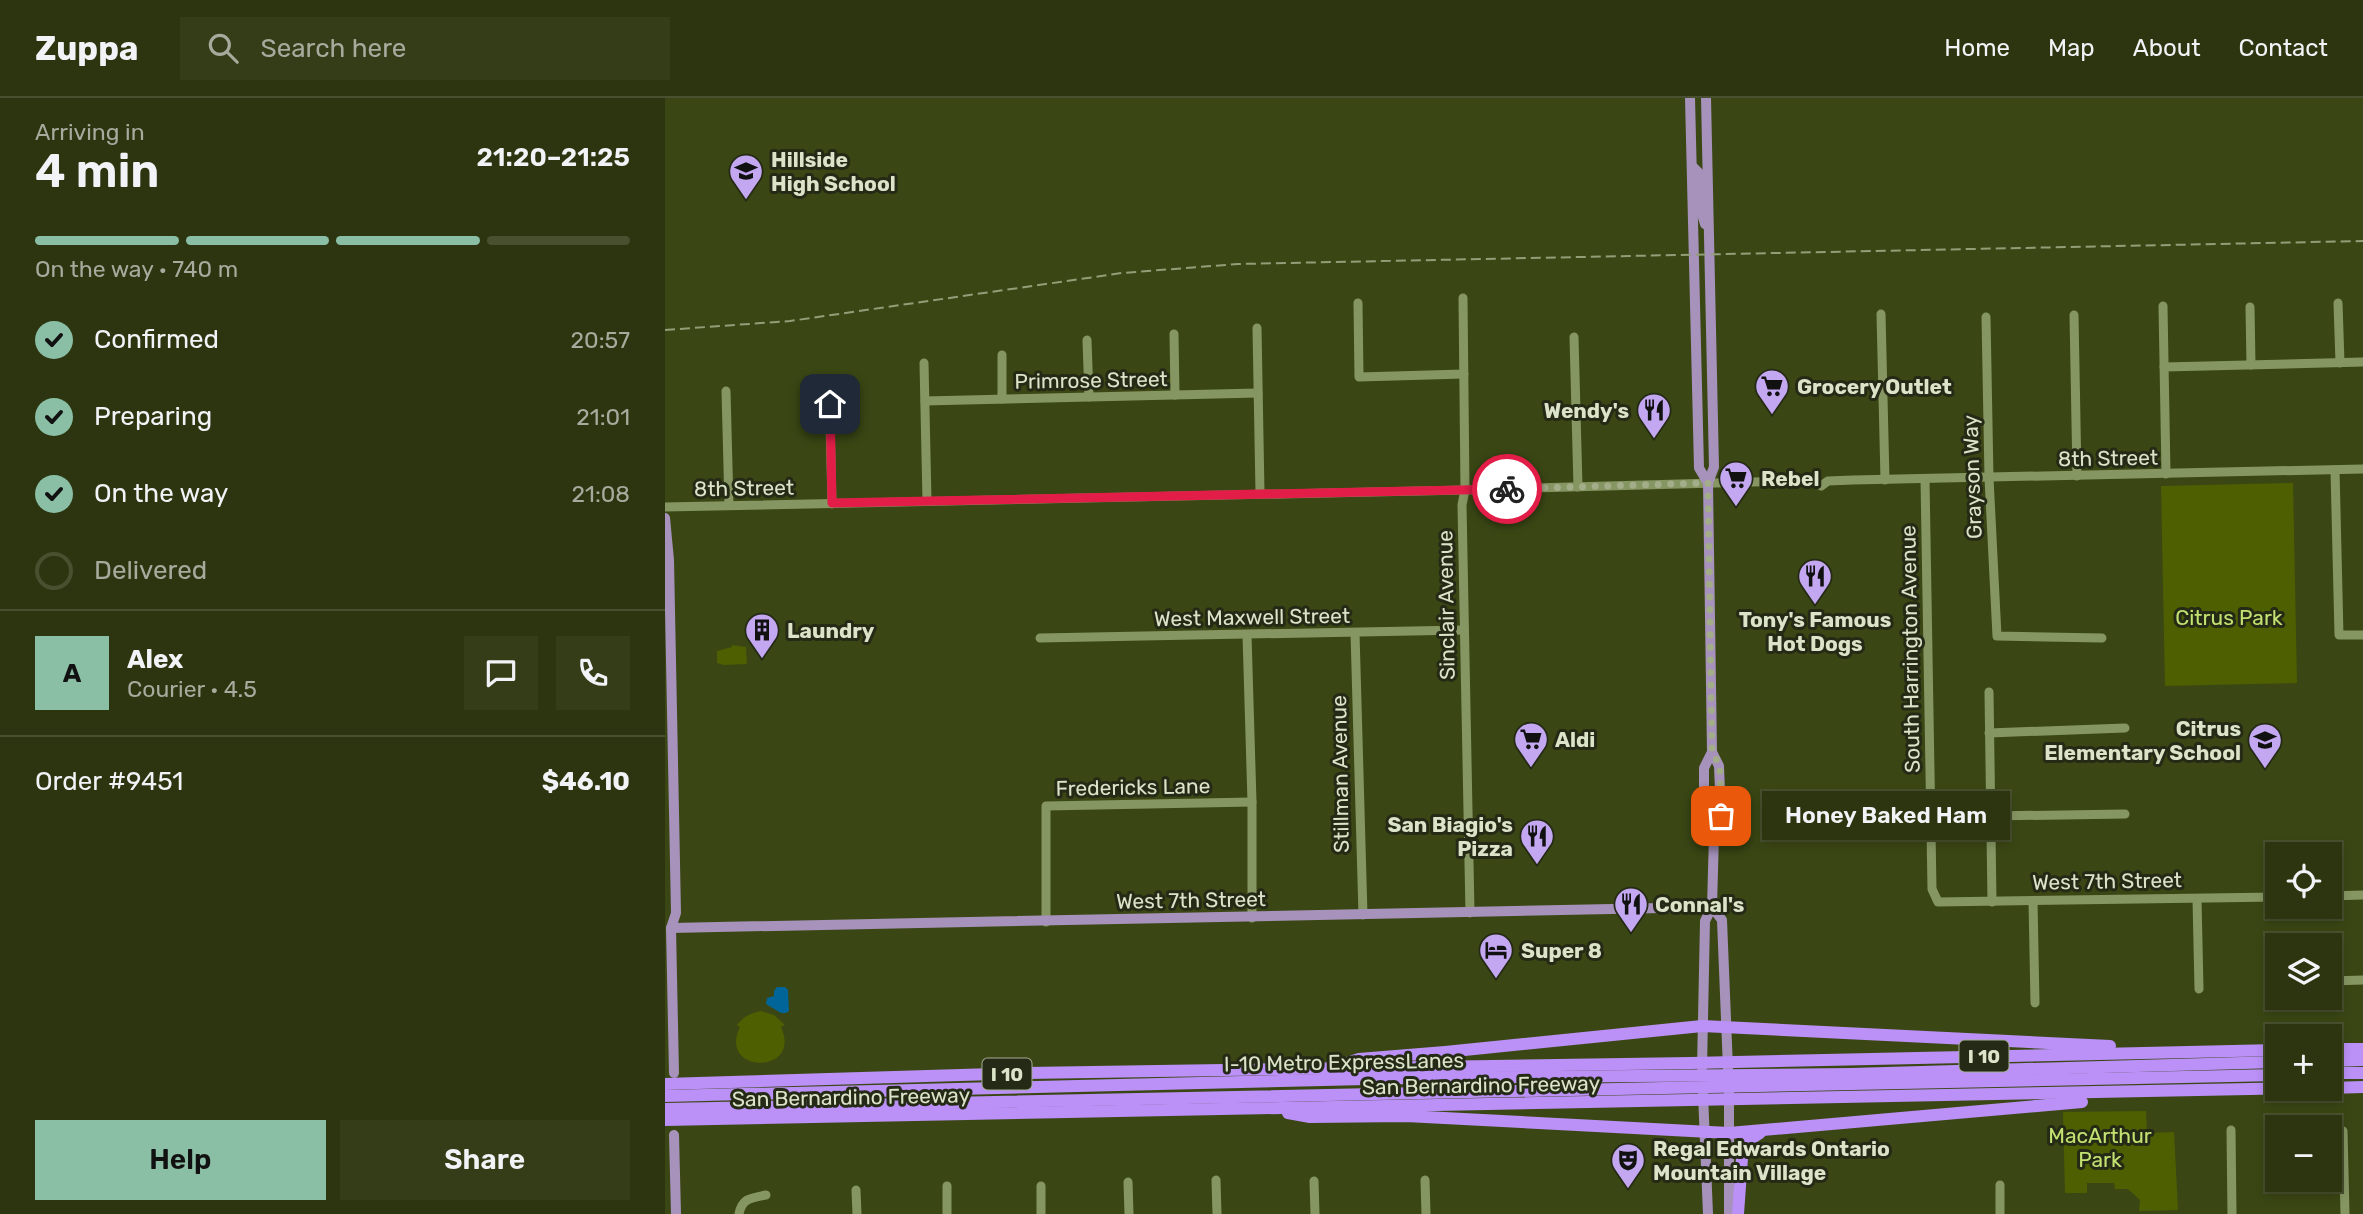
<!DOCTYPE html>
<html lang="en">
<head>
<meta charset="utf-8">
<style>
	body { margin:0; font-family:Rubik,sans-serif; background:#343d18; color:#f1f3f6; height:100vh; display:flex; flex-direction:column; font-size:26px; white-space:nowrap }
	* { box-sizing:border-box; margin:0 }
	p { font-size:23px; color:#a6ab9e }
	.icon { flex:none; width:38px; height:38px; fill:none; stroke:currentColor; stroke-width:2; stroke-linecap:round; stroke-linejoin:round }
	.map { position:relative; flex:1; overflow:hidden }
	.panel { display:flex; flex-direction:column; background:#2c350f; width:665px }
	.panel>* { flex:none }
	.buttons { position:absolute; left:1600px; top:744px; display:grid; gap:14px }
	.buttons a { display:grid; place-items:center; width:77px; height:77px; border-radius:0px; background:#2c350f; box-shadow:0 4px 10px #0003,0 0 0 2px #48502f; font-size:35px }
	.pin { position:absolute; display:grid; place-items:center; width:60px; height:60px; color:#fff; margin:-30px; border-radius:14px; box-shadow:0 4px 10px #0006 }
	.courier { position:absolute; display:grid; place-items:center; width:70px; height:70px; margin:-35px; border:5px solid #e11d48; border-radius:50%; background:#fff; color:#222; box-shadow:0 2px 9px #0007 }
	.bubble { position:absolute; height:49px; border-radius:0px; background:#2c350f; box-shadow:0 4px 10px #0003,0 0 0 2px #48502f; font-size:23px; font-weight:600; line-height:49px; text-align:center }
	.overview em { font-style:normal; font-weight:600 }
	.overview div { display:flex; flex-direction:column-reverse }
	.overview { display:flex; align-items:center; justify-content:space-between; height:119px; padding:0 35px }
	h1 { font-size:46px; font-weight:600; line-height:52px }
	.bar { display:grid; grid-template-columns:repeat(4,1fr); gap:10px 7px; align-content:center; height:84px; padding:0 35px }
	.bar i { height:9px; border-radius:5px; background:#48502f }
	.bar .active { background:#8abfa5 }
	.bar p { grid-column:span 4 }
	.line { display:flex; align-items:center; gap:18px; padding:0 35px; border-top:2px solid #48502f }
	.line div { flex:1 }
	.round { display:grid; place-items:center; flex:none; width:74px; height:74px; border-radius:0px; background:#343d18 }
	ol { padding:0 35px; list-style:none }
	li { display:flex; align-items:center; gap:21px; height:77px }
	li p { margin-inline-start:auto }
	li .icon { padding:7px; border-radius:50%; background:#8abfa5; color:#111; stroke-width:4 }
	li:last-child { color:#a6ab9e }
	li i { width:38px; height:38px; border:4px solid #48502f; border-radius:50% }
	.action { display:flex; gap:14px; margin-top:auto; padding:14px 35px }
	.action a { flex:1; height:80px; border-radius:0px; background:#8abfa5; color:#111; font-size:28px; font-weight:600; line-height:80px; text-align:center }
	.action a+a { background:#343d18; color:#f1f3f6 }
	header { display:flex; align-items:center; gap:42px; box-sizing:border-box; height:98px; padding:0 35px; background:#2c350f; border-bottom:2px solid #48502f }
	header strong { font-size:33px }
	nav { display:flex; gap:38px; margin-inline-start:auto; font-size:24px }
	.search { width:490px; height:63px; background:#343d18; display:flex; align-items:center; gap:18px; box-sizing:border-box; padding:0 24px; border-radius:0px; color:#a6ab9e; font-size:26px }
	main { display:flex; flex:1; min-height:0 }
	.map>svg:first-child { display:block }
	.green { fill:#4d5f00 }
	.water { fill:#026599 }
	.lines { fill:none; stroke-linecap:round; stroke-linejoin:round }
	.minor { stroke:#869662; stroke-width:9 }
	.major { stroke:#a692bb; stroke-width:10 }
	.highway { stroke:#bb90f7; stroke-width:12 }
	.rail { stroke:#939e78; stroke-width:2; stroke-dasharray:10 5; stroke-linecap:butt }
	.done { stroke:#a3ad8a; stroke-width:7; stroke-dasharray:0 12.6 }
	.route { stroke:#e11d48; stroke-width:9 }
	.labels { text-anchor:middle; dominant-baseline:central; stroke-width:6; stroke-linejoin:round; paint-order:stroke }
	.shield { fill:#242a15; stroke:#a4ac93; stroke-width:2 }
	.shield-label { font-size:19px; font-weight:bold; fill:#dbe4c9 }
	.poi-label { font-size:21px; font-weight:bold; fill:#dbe4c9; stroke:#242a15; text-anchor:start }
	.street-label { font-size:21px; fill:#dbe4c9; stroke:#242a15 }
	.park-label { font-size:21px; fill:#c4e271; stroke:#242a15 }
</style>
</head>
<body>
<header>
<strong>Zuppa</strong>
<div class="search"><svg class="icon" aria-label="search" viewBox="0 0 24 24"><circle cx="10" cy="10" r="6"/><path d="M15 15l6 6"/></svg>Search here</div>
<nav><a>Home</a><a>Map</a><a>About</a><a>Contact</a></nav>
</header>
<main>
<section class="panel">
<div class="overview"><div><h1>4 min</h1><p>Arriving in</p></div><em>21:20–21:25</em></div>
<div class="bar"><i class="active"></i><i class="active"></i><i class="active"></i><i></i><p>On the way · 740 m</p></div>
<ol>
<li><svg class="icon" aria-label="check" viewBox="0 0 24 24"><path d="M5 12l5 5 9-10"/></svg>Confirmed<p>20:57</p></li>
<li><svg class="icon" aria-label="check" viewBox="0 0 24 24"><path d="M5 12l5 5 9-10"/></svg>Preparing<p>21:01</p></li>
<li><svg class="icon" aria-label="check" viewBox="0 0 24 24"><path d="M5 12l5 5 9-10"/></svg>On the way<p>21:08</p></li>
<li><i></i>Delivered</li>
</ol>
<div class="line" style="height:126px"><b class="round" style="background:#8abfa5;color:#111">A</b><div><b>Alex</b><p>Courier · 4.5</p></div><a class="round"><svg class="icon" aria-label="chat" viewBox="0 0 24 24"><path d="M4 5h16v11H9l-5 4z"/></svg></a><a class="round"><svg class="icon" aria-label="phone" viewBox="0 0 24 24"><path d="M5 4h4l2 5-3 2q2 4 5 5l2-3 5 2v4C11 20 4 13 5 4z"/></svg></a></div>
<div class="line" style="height:91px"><div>Order #9451</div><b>$46.10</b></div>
<div class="action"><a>Help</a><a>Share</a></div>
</section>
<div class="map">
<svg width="1698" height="1116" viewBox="0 0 1698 1116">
	<rect width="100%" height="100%" fill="#3a4714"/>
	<g class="green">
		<path d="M1628 385 1632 585 1500 588 1496 388Z"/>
		<path d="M67 547 81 549 82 566 59 567 52 565V553L67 549Z"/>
		<path d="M96 913 109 917 120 927 116 929C138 977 52 976 75 929L72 927C78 919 85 915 96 913Z"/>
		<path d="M1481 1013 1482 1035 1509 1034 1513 1112 1474 1113 1475 1102 1463 1091H1450L1449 1085H1422V1095H1400L1398 1014Z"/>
	</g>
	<path class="water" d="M112 889H120L123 892 124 913 121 915H116L101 906 102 900 109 898V893Z"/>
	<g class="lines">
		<g class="minor">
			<path d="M798 200 800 392 797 407 805 815"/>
			<path d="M693 205 694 279 799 276"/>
			<path d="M1673 205 1675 265"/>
			<path d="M1498 208 1501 376"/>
			<path d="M1585 209 1586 267"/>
			<path d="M1216 216 1220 382"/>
			<path d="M1409 217 1412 378"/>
			<path d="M1321 219 1324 380 1332 538 1437 540"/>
			<path d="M592 230 595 395"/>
			<path d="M509 236 510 297"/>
			<path d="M909 239 913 389"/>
			<path d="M422 242 424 299"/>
			<path d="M337 257V301"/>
			<path d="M259 265 262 403"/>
			<path d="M1499 269 1698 264"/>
			<path d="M164 281 167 406"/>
			<path d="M61 293 64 407"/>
			<path d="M260 303 593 295"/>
			<path d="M1670 372 1674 537H1698"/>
			<path d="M1260 381 1267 791 1273 804 1612 799"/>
			<path d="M1156 388 1163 383 1188 382 1698 371"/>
			<path d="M0 409 800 392 1124 383H1143L1151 378"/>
			<path d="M690 535 698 817"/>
			<path d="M582 537 587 704V820"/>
			<path d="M375 540 799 532"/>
			<path d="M1324 594 1327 804"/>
			<path d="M1324 635 1460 630"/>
			<path d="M1325 718 1460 716"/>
			<path d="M1664 798 1698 797"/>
			<path d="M1532 801 1534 891"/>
			<path d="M1368 803 1370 905"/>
			<path d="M381 824V708L587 704"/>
			<path d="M1665 883 1698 882"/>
			<path d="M1566 1032 1567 1116"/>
			<path d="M1678 1033 1680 1116"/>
			<path d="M551 1082 552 1116"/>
			<path d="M760 1082 761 1116"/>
			<path d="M649 1083 650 1116"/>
			<path d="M463 1084 464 1116"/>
			<path d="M1335 1087V1116"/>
			<path d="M282 1088V1116"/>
			<path d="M376 1088V1116"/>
			<path d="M191 1092 192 1116"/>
			<path d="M74 1116C77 1100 86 1100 101 1097"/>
		</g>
		<g class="major">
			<path d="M1025 0 1034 370 1043 385"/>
			<path d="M1027 68 1035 76 1036 113 1040 126"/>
			<path d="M0 420 4 462 11 815 6 830 9 975"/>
			<path d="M1047 654 1039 670V687L1041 719 1049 736"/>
			<path d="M1047 809 1057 822 1063 971"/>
			<path d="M6 830 1047 809"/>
			<path d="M1037 970 1040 823 1047 809 1049 736 1056 718 1054 668 1047 654 1043 385 1049 369 1041 0"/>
			<path d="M1064 994V1116"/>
			<path d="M1038 996 1043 1116"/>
			<path d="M9 1037 11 1116"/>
		</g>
		<g class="highway">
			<path d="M1664 951H1698"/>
			<path d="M1664 963 1698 962"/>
			<path d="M679 966 694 961 780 954 1037 928 1445 948"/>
			<path d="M1664 975H1698"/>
			<path d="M0 986 362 975 1026 965 1612 952"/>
			<path d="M1664 990 1698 989"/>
			<path d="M0 998 744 980 1186 976 1612 964"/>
			<path d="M0 1011 1612 977"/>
			<path d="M623 1015 645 1019 741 1018 1064 1035 1417 1004"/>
			<path d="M0 1022 1633 990"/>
			<path d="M1073 1116 1078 1046 1095 1035"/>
		</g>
		<path class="rail" d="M0 232 125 223 457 175 573 166 1698 143"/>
	</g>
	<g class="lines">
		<path class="done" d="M842 391 1043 385 1047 654 1055 668 1056 718"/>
		<path class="route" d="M165 306 167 405 842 391"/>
	</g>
	<defs>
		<g id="school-pin" transform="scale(1.75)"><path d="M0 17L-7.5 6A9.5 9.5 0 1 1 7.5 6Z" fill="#c4a7f1" stroke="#242a15"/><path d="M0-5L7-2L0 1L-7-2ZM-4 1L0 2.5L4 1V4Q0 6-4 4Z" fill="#111"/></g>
		<g id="supermarket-pin" transform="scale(1.75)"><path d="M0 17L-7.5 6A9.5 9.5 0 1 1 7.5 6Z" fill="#c4a7f1" stroke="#242a15"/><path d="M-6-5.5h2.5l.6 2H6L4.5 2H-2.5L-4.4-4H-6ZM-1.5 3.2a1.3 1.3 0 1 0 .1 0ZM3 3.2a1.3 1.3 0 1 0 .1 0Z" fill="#111"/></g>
		<g id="restaurant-pin" transform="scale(1.75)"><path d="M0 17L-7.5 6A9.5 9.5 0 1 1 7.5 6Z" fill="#c4a7f1" stroke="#242a15"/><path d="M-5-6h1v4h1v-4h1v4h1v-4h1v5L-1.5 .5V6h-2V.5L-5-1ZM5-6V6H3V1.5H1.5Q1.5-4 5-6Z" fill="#111"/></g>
		<g id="building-pin" transform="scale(1.75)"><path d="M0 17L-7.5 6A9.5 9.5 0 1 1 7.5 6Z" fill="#c4a7f1" stroke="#242a15"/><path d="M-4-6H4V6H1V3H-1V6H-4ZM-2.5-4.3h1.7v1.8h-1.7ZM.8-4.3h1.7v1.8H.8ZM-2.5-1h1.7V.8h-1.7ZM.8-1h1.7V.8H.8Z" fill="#111"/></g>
		<g id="hotel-pin" transform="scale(1.75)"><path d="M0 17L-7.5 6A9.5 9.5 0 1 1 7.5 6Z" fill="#c4a7f1" stroke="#242a15"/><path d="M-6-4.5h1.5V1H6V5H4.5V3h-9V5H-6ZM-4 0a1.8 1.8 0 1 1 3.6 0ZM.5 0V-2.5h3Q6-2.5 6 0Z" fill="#111"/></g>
		<g id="theatre-pin" transform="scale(1.75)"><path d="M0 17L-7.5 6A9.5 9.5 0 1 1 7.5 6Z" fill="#c4a7f1" stroke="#242a15"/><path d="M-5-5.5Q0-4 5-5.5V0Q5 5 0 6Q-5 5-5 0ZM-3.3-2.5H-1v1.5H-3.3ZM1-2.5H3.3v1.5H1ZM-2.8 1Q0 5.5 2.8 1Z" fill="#111"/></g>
	</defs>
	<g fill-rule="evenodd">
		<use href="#school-pin" x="81" y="73"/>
		<use href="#supermarket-pin" x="1107" y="288"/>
		<use href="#restaurant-pin" x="989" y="312"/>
		<use href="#supermarket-pin" x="1071" y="380"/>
		<use href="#restaurant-pin" x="1150" y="478"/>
		<use href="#building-pin" x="97" y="532"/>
		<use href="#supermarket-pin" x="866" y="641"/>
		<use href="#school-pin" x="1600" y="642"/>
		<use href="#restaurant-pin" x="872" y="738"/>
		<use href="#restaurant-pin" x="966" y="806"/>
		<use href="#hotel-pin" x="831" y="852"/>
		<use href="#theatre-pin" x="963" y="1062"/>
	</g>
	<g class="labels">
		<g class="shield">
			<rect x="1294.5" y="942.5" width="49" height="31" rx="5"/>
			<rect x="317.5" y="960.5" width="49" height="31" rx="5"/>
		</g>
		<g class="shield-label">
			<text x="1319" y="958">I 10</text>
			<text x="342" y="976">I 10</text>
		</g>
		<g class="poi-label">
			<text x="106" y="61">Hillside<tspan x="106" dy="24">High School</tspan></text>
			<text x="1132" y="288">Grocery Outlet</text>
			<text x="964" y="312" text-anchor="end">Wendy's</text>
			<text x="1096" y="380">Rebel</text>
			<text x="1150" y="521" text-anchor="middle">Tony's Famous<tspan x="1150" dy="24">Hot Dogs</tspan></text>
			<text x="122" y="532">Laundry</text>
			<text x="1576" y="630" text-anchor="end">Citrus<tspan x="1576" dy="24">Elementary School</tspan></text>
			<text x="890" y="641">Aldi</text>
			<text x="848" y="726" text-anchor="end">San Biagio's<tspan x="848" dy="24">Pizza</tspan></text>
			<text x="990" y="806">Connal's</text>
			<text x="856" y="852">Super 8</text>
			<text x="988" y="1050">Regal Edwards Ontario<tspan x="988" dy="24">Mountain Village</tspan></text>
		</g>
		<g class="street-label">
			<text transform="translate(426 282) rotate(-1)">Primrose Street</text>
			<text transform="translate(1443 360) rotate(-1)">8th Street</text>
			<text transform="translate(1307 379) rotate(-92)">Grayson Way</text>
			<text transform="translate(79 390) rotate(-1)">8th Street</text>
			<text transform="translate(781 507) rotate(-91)">Sinclair Avenue</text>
			<text transform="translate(587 519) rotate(-1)">West Maxwell Street</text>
			<text transform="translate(1245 551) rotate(-91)">South Harrington Avenue</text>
			<text transform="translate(675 676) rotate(-91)">Stillman Avenue</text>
			<text transform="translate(468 689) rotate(-1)">Fredericks Lane</text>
			<text transform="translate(1442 783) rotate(-1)">West 7th Street</text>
			<text transform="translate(526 802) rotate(-1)">West 7th Street</text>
			<text transform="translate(679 964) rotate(-1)">I-10 Metro ExpressLanes</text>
			<text transform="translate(816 987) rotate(-1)">San Bernardino Freeway</text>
			<text transform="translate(186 999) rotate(-1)">San Bernardino Freeway</text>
		</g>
		<g class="park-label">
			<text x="1564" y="519">Citrus Park</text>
			<text x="1435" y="1037">MacArthur<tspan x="1435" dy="24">Park</tspan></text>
		</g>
	</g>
</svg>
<div class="buttons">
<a><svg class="icon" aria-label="locate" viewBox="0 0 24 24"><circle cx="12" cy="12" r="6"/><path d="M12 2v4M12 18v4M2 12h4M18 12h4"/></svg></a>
<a><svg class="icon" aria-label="layers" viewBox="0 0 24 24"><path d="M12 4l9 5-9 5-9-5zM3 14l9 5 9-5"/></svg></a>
<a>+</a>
<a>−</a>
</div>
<div class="pin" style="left:1056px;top:718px;background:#ea580c"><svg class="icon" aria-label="bag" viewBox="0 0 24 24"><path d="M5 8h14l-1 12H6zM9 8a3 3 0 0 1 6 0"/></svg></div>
<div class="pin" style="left:165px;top:306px;background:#1f2937"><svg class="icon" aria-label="home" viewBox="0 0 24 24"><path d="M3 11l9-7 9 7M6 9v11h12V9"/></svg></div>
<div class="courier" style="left:842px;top:391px"><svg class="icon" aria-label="bike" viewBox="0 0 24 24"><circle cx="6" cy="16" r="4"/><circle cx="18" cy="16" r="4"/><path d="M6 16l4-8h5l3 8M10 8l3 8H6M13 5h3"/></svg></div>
<div class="bubble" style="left:1097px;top:693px;width:248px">Honey Baked Ham</div>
</div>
</main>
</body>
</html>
